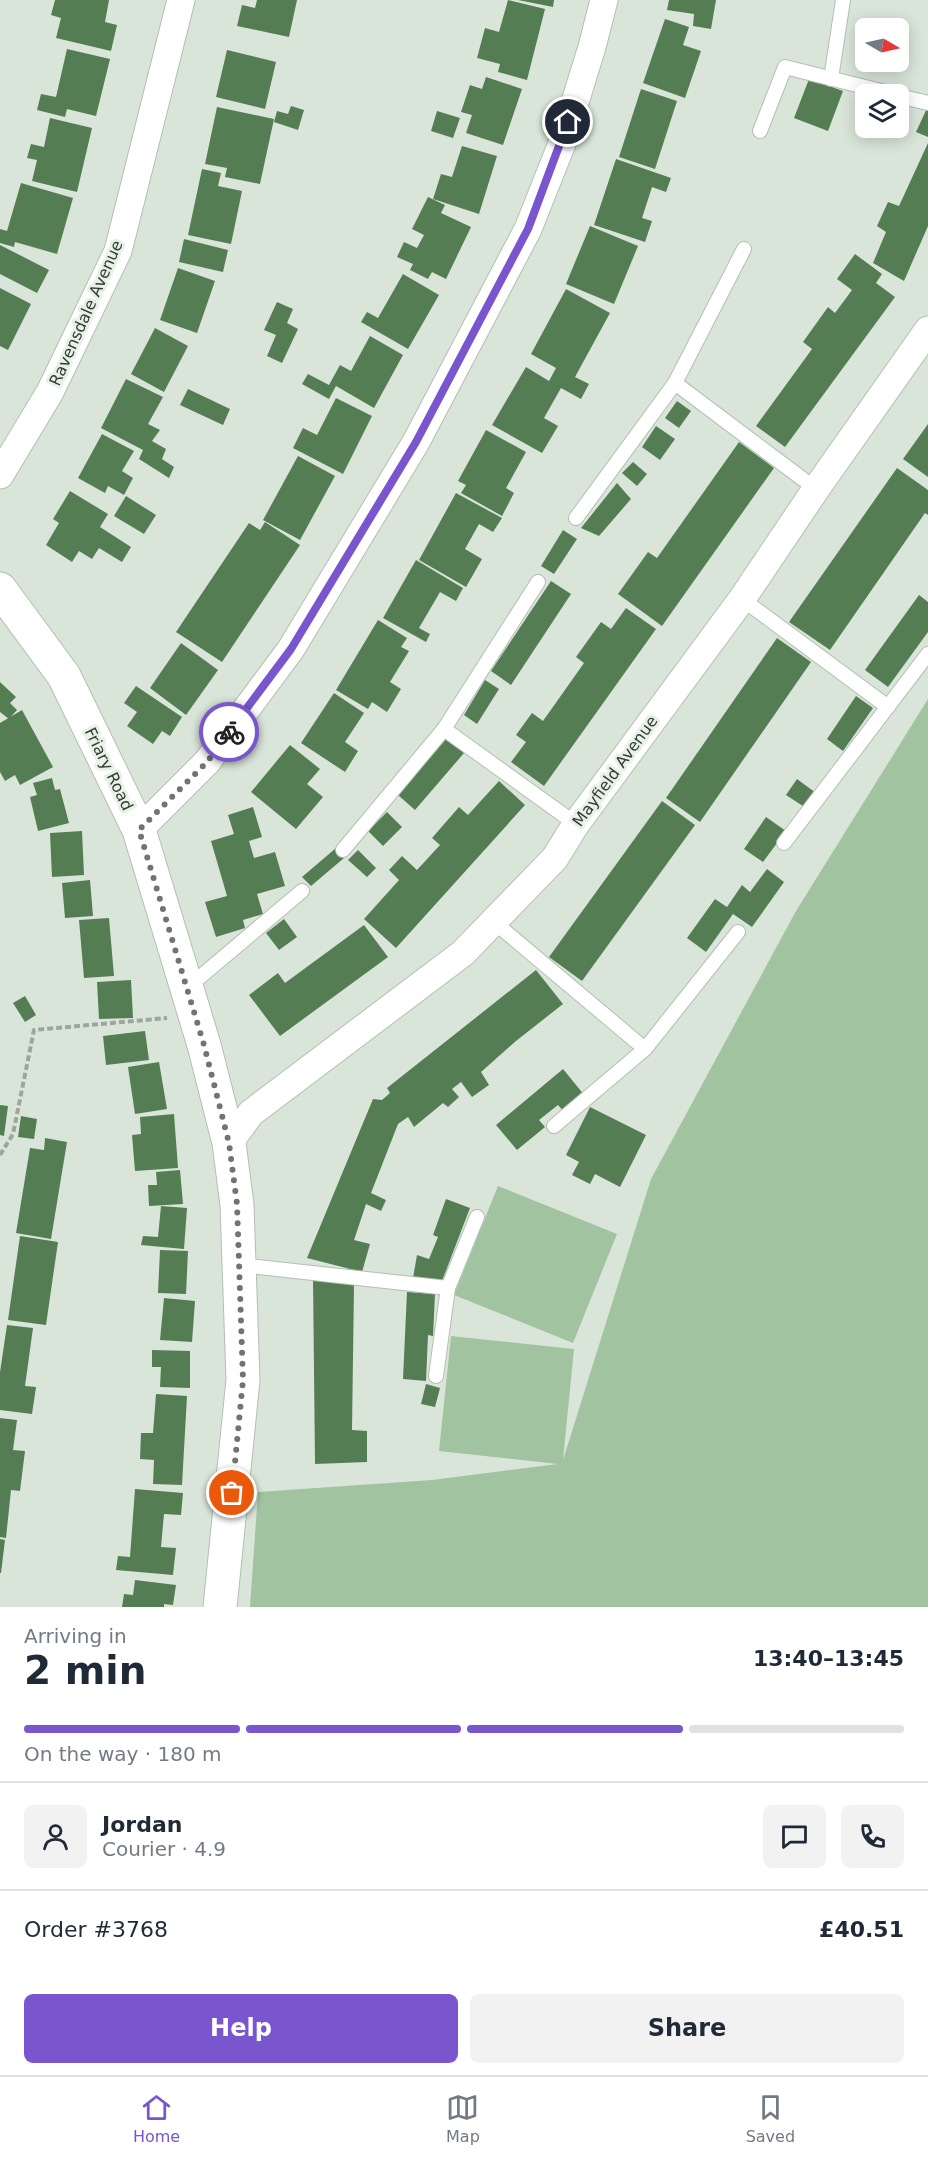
<!DOCTYPE html>
<html lang="en">
<head>
<meta charset="utf-8">
<style>
	body { margin:0; font-family:"DejaVu Sans",sans-serif; background:#f2f2f3; color:#1f2937; height:100vh; display:flex; flex-direction:column; font-size:22px; white-space:nowrap }
	* { box-sizing:border-box; margin:0 }
	p { font-size:20px; color:#747a83 }
	.icon { flex:none; width:33px; height:33px; fill:none; stroke:currentColor; stroke-width:2; stroke-linecap:round; stroke-linejoin:round }
	.map { position:relative; height:1607px; overflow:hidden }
	.details { display:flex; flex-direction:column; background:#fff; flex:1 }
	.details>* { flex:none }
	.needle { width:39px; rotate:99deg }
	.buttons { position:absolute; left:855px; top:18px; display:grid; gap:12px }
	.buttons a { display:grid; place-items:center; width:54px; height:54px; border-radius:9px; background:#fff; box-shadow:0 3px 15px #0003; font-size:30px }
	.pin { position:absolute; display:grid; place-items:center; width:51px; height:51px; color:#fff; margin:-26px; border:3px solid #fff; border-radius:50%; box-shadow:0 2px 6px #0007 }
	.courier { position:absolute; display:grid; place-items:center; width:60px; height:60px; margin:-30px; border:4px solid #7955ce; border-radius:50%; background:#fff; color:#222; box-shadow:0 2px 8px #0007 }
	.summary em { font-style:normal; font-weight:700 }
	.summary div { display:flex; flex-direction:column-reverse }
	.summary { display:flex; align-items:center; justify-content:space-between; height:102px; padding:0 24px }
	h1 { font-size:39px; font-weight:700; line-height:45px }
	.bar { display:grid; grid-template-columns:repeat(4,1fr); gap:9px 6px; align-content:center; height:72px; padding:0 24px }
	.bar i { height:8px; border-radius:4px; background:#e0e1e3 }
	.bar .current { background:#7955ce }
	.bar p { grid-column:span 4 }
	.line { display:flex; align-items:center; gap:15px; padding:0 24px; border-top:2px solid #e0e1e3 }
	.line div { flex:1 }
	.round { display:grid; place-items:center; flex:none; width:63px; height:63px; border-radius:9px; background:#f2f2f3 }
	.primary-button { display:flex; gap:12px; margin-top:auto; padding:12px 24px }
	.primary-button a { flex:1; height:69px; border-radius:9px; background:#7955ce; color:#fff; font-size:24px; font-weight:700; line-height:69px; text-align:center }
	.primary-button a+a { background:#f2f2f3; color:#1f2937 }
	.menu { display:flex; justify-content:space-around; align-items:center; height:84px; border-top:2px solid #e0e1e3; background:#fff; font-size:16px; color:#747a83 }
	.menu a { display:grid; justify-items:center; gap:3px }
	.menu .current { color:#7955ce }
	.map>svg:first-child { display:block }
	.green { fill:#a2c3a0 }
	.building { fill:#557d54 }
	.lines { fill:none; stroke-linecap:round; stroke-linejoin:round }
	.lane-casing { stroke:#b4beb3; stroke-width:16 }
	.street-casing { stroke:#b4beb3; stroke-width:29 }
	.secondary-casing { stroke:#b4beb3; stroke-width:35 }
	.path { stroke:#9da59c; stroke-width:4; stroke-dasharray:6 3; stroke-linecap:butt }
	.lane { stroke:#fff; stroke-width:14 }
	.street { stroke:#fff; stroke-width:27 }
	.secondary { stroke:#fff; stroke-width:33 }
	.done { stroke:#6f766e; stroke-width:6; stroke-dasharray:0 10.8 }
	.route { stroke:#7955ce; stroke-width:8 }
	.labels { text-anchor:middle; dominant-baseline:central; stroke-width:6; stroke-linejoin:round; paint-order:stroke }
	.street-label { font-size:16px; fill:#353a35; stroke:#e7f2e6 }
</style>
</head>
<body>
<div class="map">
<svg width="928" height="1607" viewBox="0 0 928 1607">
	<rect width="100%" height="100%" fill="#dae5d9"/>
	<g class="green">
		<path d="M928 699V1607H250L258 1492 432 1480 558 1464 439 1451 451 1336 574 1349 563 1460 651 1179 796 911Z"/>
		<path d="M498 1186 617 1234 573 1343 454 1295Z"/>
	</g>
	<g class="building">
		<path d="M55 0H109L105 22 117 25 111 51 56 38 61 18 51 15Z"/>
		<path d="M257 0H297L289 37 237 26 242 5 255 8Z"/>
		<path d="M508 0 545 9 527 80 498 72 500 64 477 58 485 28 499 32Z"/>
		<path d="M518 0H554L553 7Z"/>
		<path d="M669 0H716L711 29 693 26 694 14 667 10Z"/>
		<path d="M665 19 689 27 683 45 701 51 685 98 643 83Z"/>
		<path d="M67 49 110 59 96 116 67 109 65 117 37 110 41 94 56 97Z"/>
		<path d="M227 50 276 62 265 109 216 97Z"/>
		<path d="M486 77 522 89 503 145 466 133 472 115 461 112 470 85 482 89Z"/>
		<path d="M809 79 843 91 828 131 794 118Z"/>
		<path d="M641 89 677 101 655 169 619 157Z"/>
		<path d="M291 106 304 110 298 130 274 122 277 111 288 114Z"/>
		<path d="M928 106V137L916 132Z"/>
		<path d="M217 107 274 119 260 184 225 177 227 168 205 164Z"/>
		<path d="M437 111 460 118 453 138 431 131Z"/>
		<path d="M50 118 92 128 77 192 32 181 37 160 27 158 31 144 44 147Z"/>
		<path d="M928 143V226L904 281 873 263 886 232 877 226 888 202 899 206Z"/>
		<path d="M462 146 497 156 479 214 433 199 441 174 452 177Z"/>
		<path d="M616 159 671 178 666 192 652 187 642 218 652 221 645 242 594 225Z"/>
		<path d="M202 169 221 173 218 186 242 191 231 244 188 235Z"/>
		<path d="M21 183 73 198 57 254 15 242 14 247 0 243V229L7 231Z"/>
		<path d="M428 197 445 205 441 213 471 227 446 279 432 272 428 279 410 270 413 264 397 257 404 242 417 248 424 235 412 229Z"/>
		<path d="M590 226 638 246 614 304 566 284Z"/>
		<path d="M184 239 228 250 223 272 179 262Z"/>
		<path d="M0 245 49 270 37 293 0 274Z"/>
		<path d="M855 254 882 274 876 283 895 297 785 447 756 426 812 349 803 342 828 307 835 313 852 290 837 279Z"/>
		<path d="M178 268 215 281 197 333 160 320Z"/>
		<path d="M403 274 439 295 408 349 361 322 367 312 378 318Z"/>
		<path d="M0 288 31 304 8 350 0 346Z"/>
		<path d="M566 289 610 313 575 377 589 384 581 399 561 388 544 418 558 426 542 453 492 425 526 367 549 381 556 368 531 354Z"/>
		<path d="M277 302 293 309 287 323 298 329 282 363 267 356 276 335 264 330Z"/>
		<path d="M155 328 188 346 164 392 131 374Z"/>
		<path d="M370 336 403 355 374 408 336 386 329 399 302 384 308 374 329 385 340 365 351 371Z"/>
		<path d="M126 379 163 397 148 424 160 430 152 441 166 449 162 459 174 467 169 478 139 459 143 450 101 428Z"/>
		<path d="M188 389 230 409 223 425 180 405Z"/>
		<path d="M336 398 372 416 343 474 293 448 303 428 317 435Z"/>
		<path d="M677 401 691 411 679 428 665 418Z"/>
		<path d="M928 424V477L903 459Z"/>
		<path d="M656 426 675 439 660 460 642 447Z"/>
		<path d="M486 430 526 452 506 488 514 493 502 516 461 493 466 485 458 481Z"/>
		<path d="M102 434 134 451 122 471 133 478 124 495 108 486 105 493 78 478Z"/>
		<path d="M739 442 774 468 662 626 618 594 648 552 657 558Z"/>
		<path d="M298 456 335 476 300 540 263 520Z"/>
		<path d="M633 462 647 474 637 486 622 473Z"/>
		<path d="M897 468 928 490V515L925 513 830 650 789 622Z"/>
		<path d="M617 483 631 499 599 536 581 528Z"/>
		<path d="M70 491 108 514 100 527 131 547 122 562 99 548 92 559 79 551 72 562 46 545 59 523 53 519Z"/>
		<path d="M456 493 502 518 493 532 479 524 465 549 482 559 466 587 419 560Z"/>
		<path d="M126 496 156 515 144 534 114 516Z"/>
		<path d="M265 522 300 545 222 662 176 632 249 523 260 530Z"/>
		<path d="M563 530 577 539 554 574 541 566Z"/>
		<path d="M416 560 463 588 456 601 440 592 419 628 430 634 426 642 383 618Z"/>
		<path d="M551 581 571 594 511 685 491 671Z"/>
		<path d="M919 595 928 602V632L888 687 865 670Z"/>
		<path d="M626 608 656 629 544 786 511 762 526 742 516 735 532 713 543 721 584 663 576 657 601 622 611 629Z"/>
		<path d="M378 620 407 638 401 647 409 651 390 682 401 689 387 712 372 702 368 709 336 690Z"/>
		<path d="M777 638 811 662 700 822 666 798Z"/>
		<path d="M181 643 218 670 186 715 150 688Z"/>
		<path d="M485 680 499 689 477 724 464 715Z"/>
		<path d="M0 682 16 697 10 703 17 710 9 719 0 712Z"/>
		<path d="M136 686 182 717 170 736 162 731 153 744 127 726 137 712 124 703Z"/>
		<path d="M334 693 364 713 345 742 358 751 345 772 301 743Z"/>
		<path d="M856 696 873 708 843 751 827 739Z"/>
		<path d="M22 710 53 767 20 785 15 775 5 781 0 772V723Z"/>
		<path d="M447 738 464 753 415 810 398 795Z"/>
		<path d="M290 745 320 769 307 784 323 797 296 829 251 792Z"/>
		<path d="M52 778 55 790 60 789 69 823 38 831 30 797 37 795 33 783Z"/>
		<path d="M797 779 816 793 806 808 786 795Z"/>
		<path d="M499 781 525 805 396 948 364 919 399 880 389 870 402 856 417 870 440 845 432 838 459 807 468 815Z"/>
		<path d="M662 801 695 825 582 981 549 957Z"/>
		<path d="M253 807 262 837 249 841 254 858 275 852 285 886 257 894 263 914 243 920 245 928 216 937 205 902 227 896 211 841 234 834 228 815Z"/>
		<path d="M387 812 402 827 383 846 368 831Z"/>
		<path d="M766 817 786 831 763 862 744 849Z"/>
		<path d="M82 831 84 875 52 877 50 833Z"/>
		<path d="M336 848 344 858 311 886 302 877Z"/>
		<path d="M358 850 376 868 367 877 348 860Z"/>
		<path d="M767 869 784 882 752 927 733 914 706 952 687 938 715 899 727 907 742 885 750 892Z"/>
		<path d="M90 880 93 916 65 918 62 883Z"/>
		<path d="M109 918 114 976 84 978 79 920Z"/>
		<path d="M284 919 297 937 279 950 266 933Z"/>
		<path d="M364 925 388 957 280 1036 249 995 278 973 285 983Z"/>
		<path d="M536 970 563 1004 516 1041 481 1072 489 1085 472 1097 461 1082 452 1089 459 1097 448 1107 443 1103 414 1127 408 1117 398 1124 371 1193 386 1200 381 1211 366 1204 354 1240 370 1244 362 1272 307 1258 373 1099 382 1100 390 1093 387 1088Z"/>
		<path d="M131 980 133 1018 99 1019 97 982Z"/>
		<path d="M25 996 36 1015 25 1022 13 1003Z"/>
		<path d="M145 1031 149 1060 106 1065 103 1036Z"/>
		<path d="M159 1062 167 1109 135 1114 128 1067Z"/>
		<path d="M563 1069 585 1096 565 1113 558 1105 539 1120 545 1127 517 1150 496 1125Z"/>
		<path d="M0 1105 8 1106 4 1136 0 1135Z"/>
		<path d="M590 1107 646 1135 620 1187 595 1174 590 1184 572 1175 579 1162 566 1155Z"/>
		<path d="M174 1114 178 1168 135 1171 132 1135 141 1134 140 1117Z"/>
		<path d="M21 1116 37 1119 34 1139 18 1137Z"/>
		<path d="M45 1138 67 1142 51 1239 16 1233 30 1148 44 1150Z"/>
		<path d="M180 1170 183 1204 149 1206 148 1185H157L156 1172Z"/>
		<path d="M446 1199 470 1208 442 1281 413 1278 417 1255 429 1259 438 1237 433 1235Z"/>
		<path d="M161 1206 187 1208 184 1249 141 1245 143 1236 158 1237Z"/>
		<path d="M20 1236 58 1242 46 1325 8 1320Z"/>
		<path d="M160 1250 188 1251 186 1294 158 1293Z"/>
		<path d="M313 1278 354 1284 352 1430 367 1431V1462L315 1464Z"/>
		<path d="M407 1292 435 1294 433 1336 428 1335 426 1381 403 1379Z"/>
		<path d="M164 1298 195 1301 192 1342 160 1340Z"/>
		<path d="M7 1325 33 1328 25 1386 36 1387 32 1414 0 1410V1372Z"/>
		<path d="M152 1350 190 1351V1388L160 1387 161 1367H152Z"/>
		<path d="M426 1384 440 1388 435 1407 421 1404Z"/>
		<path d="M156 1394 187 1396 182 1485 153 1484 154 1460 140 1459 141 1433H153Z"/>
		<path d="M0 1418 17 1420 13 1450 25 1451 20 1491 11 1490 6 1538 0 1537Z"/>
		<path d="M135 1489 183 1493 181 1515 164 1514 161 1547 176 1548 173 1575 116 1570 118 1556 130 1557Z"/>
		<path d="M0 1539 5 1540 1 1573H0Z"/>
		<path d="M135 1580 176 1585 173 1605 164 1604V1607H122L124 1594 133 1595Z"/>
	</g>
	<g class="lines">
		<g class="lane-casing">
			<g id="lane">
				<path d="M831 79 843 0"/>
				<path d="M898 96 928 103"/>
				<path d="M760 131 785 67 893 94"/>
				<path d="M675 383 816 489"/>
				<path d="M576 518 675 383 744 249"/>
				<path d="M742 599 888 707"/>
				<path d="M444 729 576 824"/>
				<path d="M784 843 928 654"/>
				<path d="M343 850 444 729 538 582"/>
				<path d="M494 922 645 1049"/>
				<path d="M187 988 302 891"/>
				<path d="M554 1126 645 1049 738 932"/>
				<path d="M240 1265 448 1288"/>
				<path d="M436 1376 448 1288 477 1217"/>
			</g>
		</g>
		<g class="street-casing">
			<g id="street">
				<path d="M0 475 50 392 118 251 181 0"/>
				<path d="M139 830 207 762 291 649 416 442 528 229 563 141 592 47 604 0"/>
				<path d="M229 1143 251 1113 463 953 555 858 576 824 742 599 816 489 928 330"/>
			</g>
		</g>
		<g class="secondary-casing">
			<path id="secondary" d="M0 589 64 676 139 830 204 1045 229 1143 237 1205 243 1380 220 1607"/>
		</g>
		<path class="path" d="M0 1155 13 1134 34 1030 167 1018"/>
		<use href="#lane" class="lane"/>
		<use href="#street" class="street"/>
		<use href="#secondary" class="secondary"/>
	</g>
	<g class="lines">
		<path class="done" d="M229 732 207 762 139 830 204 1045 229 1143 237 1204 243 1380 232 1493"/>
		<path class="route" d="M229 732 291 649 416 442 528 229 568 122"/>
	</g>
	<g class="labels">
		<g class="street-label">
			<text transform="translate(86 313) rotate(-66)">Ravensdale Avenue</text>
			<text transform="translate(109 769) rotate(64)">Friary Road</text>
			<text transform="translate(615 771) rotate(-54)">Mayfield Avenue</text>
		</g>
	</g>
</svg>
<div class="buttons">
<a><svg class="needle" viewBox="-14 -14 28 28"><path d="M0-13l5 13h-10z" fill="#e53935"/><path d="M0 13l5-13h-10z" fill="#747a83"/></svg></a>
<a><svg class="icon" aria-label="layers" viewBox="0 0 24 24"><path d="M12 4l9 5-9 5-9-5zM3 14l9 5 9-5"/></svg></a>
</div>
<div class="pin" style="left:232px;top:1493px;background:#ea580c"><svg class="icon" aria-label="bag" viewBox="0 0 24 24"><path d="M5 8h14l-1 12H6zM9 8a3 3 0 0 1 6 0"/></svg></div>
<div class="pin" style="left:568px;top:122px;background:#1f2937"><svg class="icon" aria-label="home" viewBox="0 0 24 24"><path d="M3 11l9-7 9 7M6 9v11h12V9"/></svg></div>
<div class="courier" style="left:229px;top:732px"><svg class="icon" aria-label="bike" viewBox="0 0 24 24"><circle cx="6" cy="16" r="4"/><circle cx="18" cy="16" r="4"/><path d="M6 16l4-8h5l3 8M10 8l3 8H6M13 5h3"/></svg></div>
</div>
<section class="details">
<div class="summary"><div><h1>2 min</h1><p>Arriving in</p></div><em>13:40–13:45</em></div>
<div class="bar"><i class="current"></i><i class="current"></i><i class="current"></i><i></i><p>On the way · 180 m</p></div>
<div class="line" style="height:108px"><a class="round"><svg class="icon" aria-label="person" viewBox="0 0 24 24"><circle cx="12" cy="8" r="4"/><path d="M4 21q1-7 8-7t8 7"/></svg></a><div><b>Jordan</b><p>Courier · 4.9</p></div><a class="round"><svg class="icon" aria-label="chat" viewBox="0 0 24 24"><path d="M4 5h16v11H9l-5 4z"/></svg></a><a class="round"><svg class="icon" aria-label="phone" viewBox="0 0 24 24"><path d="M5 4h4l2 5-3 2q2 4 5 5l2-3 5 2v4C11 20 4 13 5 4z"/></svg></a></div>
<div class="line" style="height:78px"><div>Order #3768</div><b>£40.51</b></div>
<div class="primary-button"><a>Help</a><a>Share</a></div>
</section>
<nav class="menu">
<a class="current"><svg class="icon" aria-label="home" viewBox="0 0 24 24"><path d="M3 11l9-7 9 7M6 9v11h12V9"/></svg>Home</a>
<a><svg class="icon" aria-label="map" viewBox="0 0 24 24"><path d="M3 6l6-2 6 2 6-2v14l-6 2-6-2-6 2zM9 4v14M15 6v14"/></svg>Map</a>
<a><svg class="icon" aria-label="saved" viewBox="0 0 24 24"><path d="M7 4h10v16l-5-4-5 4z"/></svg>Saved</a>
</nav>
</body>
</html>
